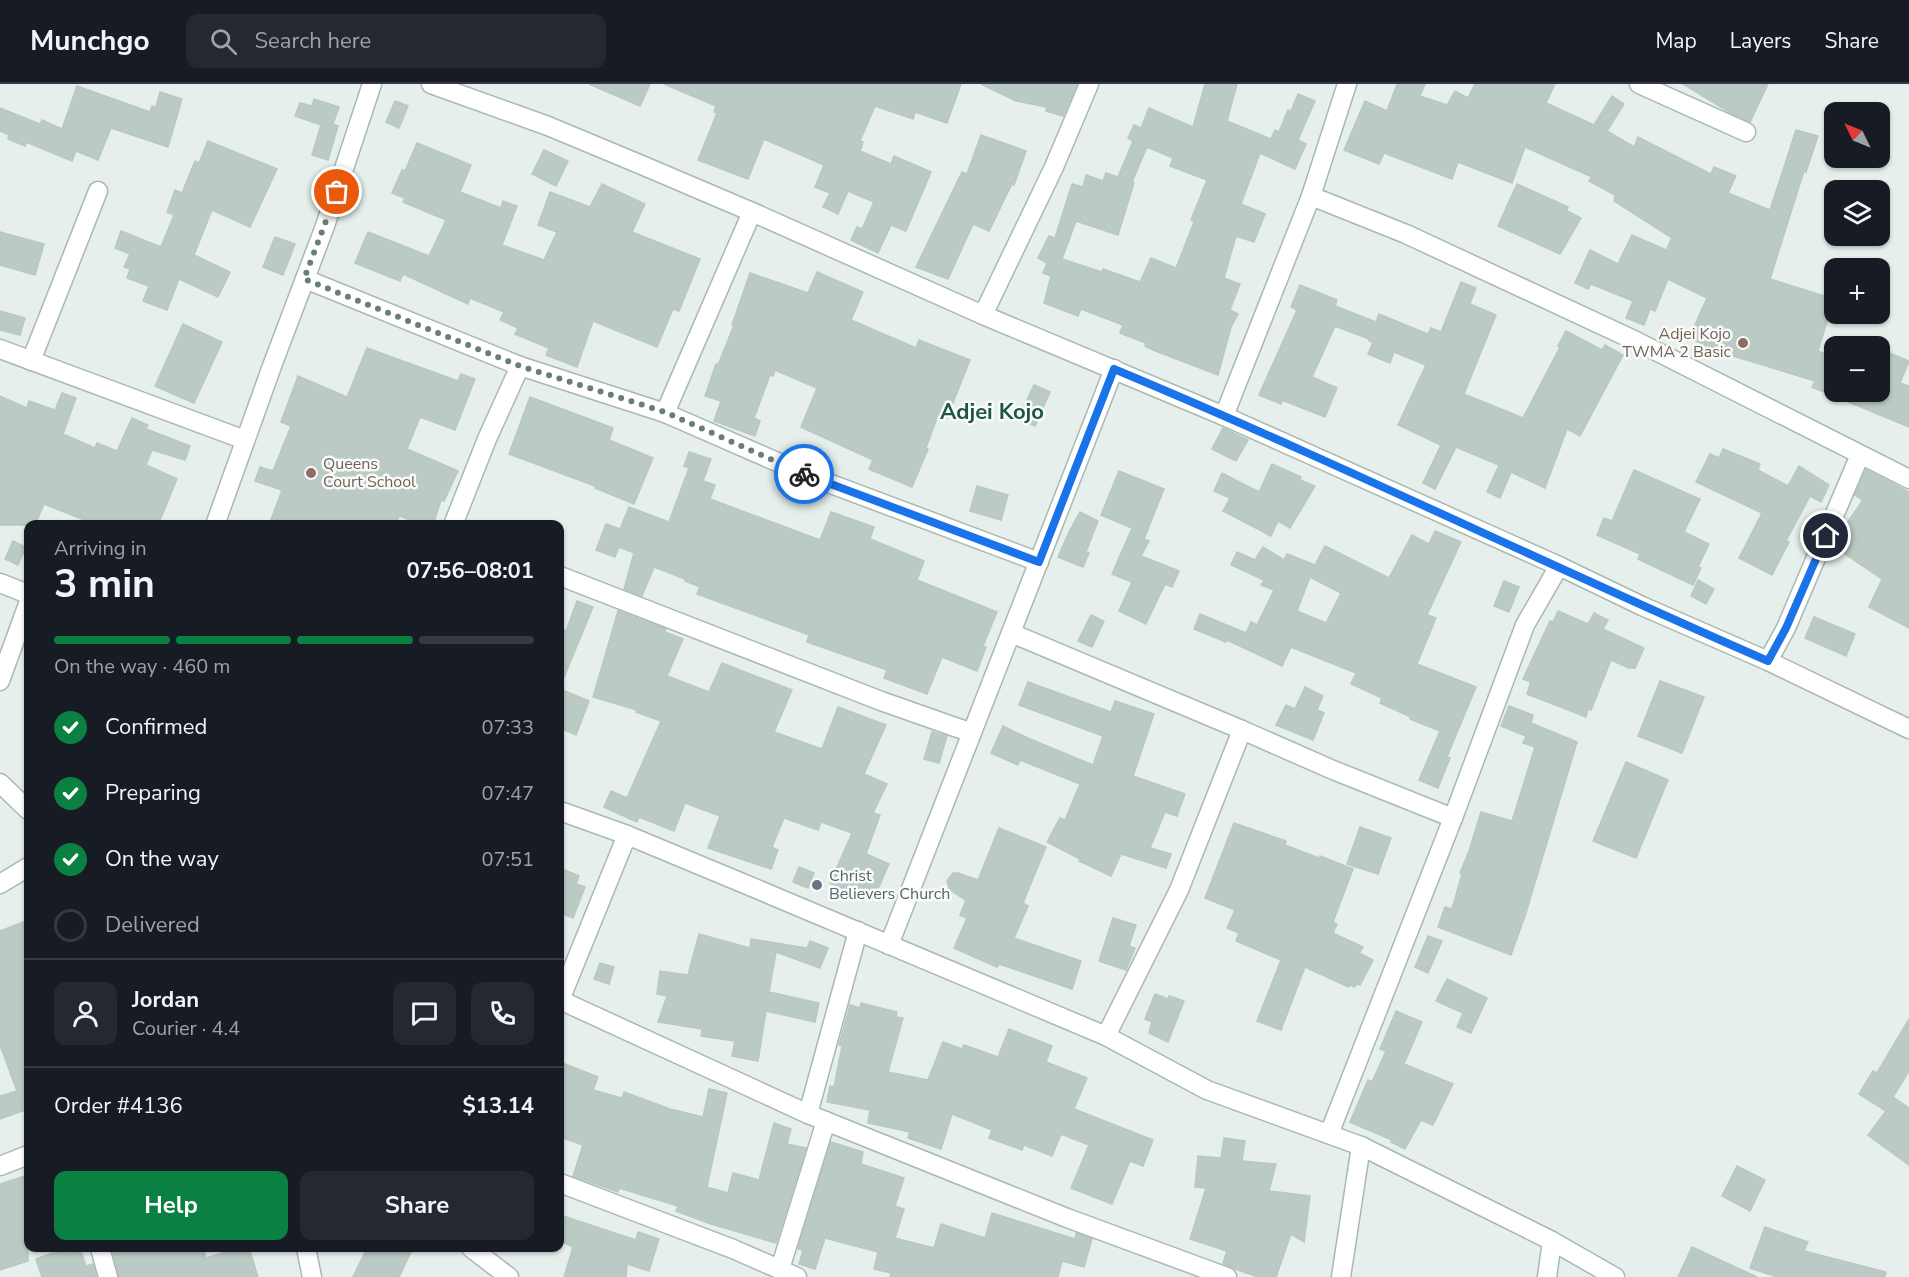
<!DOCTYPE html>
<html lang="en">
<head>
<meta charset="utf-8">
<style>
	body { margin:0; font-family:"Nunito Sans",sans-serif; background:#242831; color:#f1f3f6; height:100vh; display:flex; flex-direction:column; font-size:22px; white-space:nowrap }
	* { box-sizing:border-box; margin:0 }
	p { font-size:20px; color:#9ea1a6 }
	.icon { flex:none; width:33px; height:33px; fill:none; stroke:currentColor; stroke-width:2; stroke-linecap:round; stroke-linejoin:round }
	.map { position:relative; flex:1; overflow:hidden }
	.sheet { position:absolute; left:24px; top:436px; width:540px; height:732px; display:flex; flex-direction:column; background:#171b24; border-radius:12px; box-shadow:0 2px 4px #0004 }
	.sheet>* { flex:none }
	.needle { width:39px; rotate:313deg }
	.tools { position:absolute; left:1824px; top:18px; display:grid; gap:12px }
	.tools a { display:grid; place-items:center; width:66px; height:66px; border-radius:12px; background:#171b24; box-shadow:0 2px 4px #0004; font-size:30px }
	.pin { position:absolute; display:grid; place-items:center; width:51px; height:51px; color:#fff; margin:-26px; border:3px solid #fff; border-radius:50%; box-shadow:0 2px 6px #0007 }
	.courier { position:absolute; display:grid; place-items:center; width:60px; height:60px; margin:-30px; border:4px solid #1a73e8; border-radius:50%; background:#fff; color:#222; box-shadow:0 2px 8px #0007 }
	.head em { font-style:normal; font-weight:700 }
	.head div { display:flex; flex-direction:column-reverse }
	.head { display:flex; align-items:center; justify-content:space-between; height:102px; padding:0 30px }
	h1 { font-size:39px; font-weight:700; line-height:45px }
	.bar { display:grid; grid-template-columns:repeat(4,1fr); gap:9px 6px; align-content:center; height:72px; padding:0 30px }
	.bar i { height:8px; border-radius:4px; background:#363941 }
	.bar .current { background:#0b8043 }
	.bar p { grid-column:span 4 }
	.line { display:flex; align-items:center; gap:15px; padding:0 30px; border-top:2px solid #363941 }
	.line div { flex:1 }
	.round { display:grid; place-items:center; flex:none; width:63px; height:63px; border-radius:12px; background:#242831 }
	ol { padding:0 30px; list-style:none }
	li { display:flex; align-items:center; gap:18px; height:66px }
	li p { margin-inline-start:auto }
	li .icon { padding:6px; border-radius:50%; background:#0b8043; color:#fff; stroke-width:4 }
	li:last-child { color:#9ea1a6 }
	li i { width:33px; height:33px; border:3px solid #363941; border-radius:50% }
	.action { display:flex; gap:12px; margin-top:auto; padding:12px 30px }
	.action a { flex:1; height:69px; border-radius:12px; background:#0b8043; color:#fff; font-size:24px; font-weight:700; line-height:69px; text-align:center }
	.action a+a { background:#242831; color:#f1f3f6 }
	header { display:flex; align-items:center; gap:36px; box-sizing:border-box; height:84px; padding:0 30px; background:#171b24; border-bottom:2px solid #363941 }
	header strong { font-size:28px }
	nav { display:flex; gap:33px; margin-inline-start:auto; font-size:21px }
	.search { width:420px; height:54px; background:#242831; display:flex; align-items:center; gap:15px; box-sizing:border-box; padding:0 21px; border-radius:12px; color:#9ea1a6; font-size:22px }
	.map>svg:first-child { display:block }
	.building { fill:#bbcac4; stroke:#b8c9c2; stroke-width:1.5; fill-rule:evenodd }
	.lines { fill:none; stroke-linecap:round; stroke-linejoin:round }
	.street-casing { stroke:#a8b8b2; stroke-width:21 }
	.street { stroke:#fff; stroke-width:18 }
	.done { stroke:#687f78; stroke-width:6; stroke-dasharray:0 10.8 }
	.route { stroke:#1a73e8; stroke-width:8 }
	.education-dot { fill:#8d6e63; stroke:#f7fbf9; stroke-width:2 }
	.worship-dot { fill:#6b7280; stroke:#f7fbf9; stroke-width:2 }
	.labels { text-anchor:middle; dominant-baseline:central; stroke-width:5; stroke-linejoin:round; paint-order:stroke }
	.education-label { font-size:16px; fill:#785e54; stroke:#f7fbf9; text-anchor:end }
	.worship-label { font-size:16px; fill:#5b616d; stroke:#f7fbf9; text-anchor:start }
	.district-label { font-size:22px; font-weight:bold; fill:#1f5548; stroke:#f7fbf9 }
</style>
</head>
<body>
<header>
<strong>Munchgo</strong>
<div class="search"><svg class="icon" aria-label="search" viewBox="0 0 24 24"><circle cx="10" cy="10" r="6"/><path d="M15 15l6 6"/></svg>Search here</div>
<nav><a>Map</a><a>Layers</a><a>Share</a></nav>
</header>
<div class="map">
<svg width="1909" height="1193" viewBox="0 0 1909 1193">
	<rect width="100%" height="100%" fill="#e6efeb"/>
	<g class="building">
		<path d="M589 0H650L640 22Z"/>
		<path d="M664 0H961L947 39 915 28 913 35 875 22 860 57 863 58 860 67 891 80 894 72 931 88 906 147 891 141 878 169 851 156 857 143 862 145 874 118 848 107 838 130 823 123 830 109 815 103 824 81 764 55 748 95 698 76 717 29 714 28 716 22Z"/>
		<path d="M981 0H1077L1063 32 1046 27 1047 23 1016 17Z"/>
		<path d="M1205 0H1237L1227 37 1271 55 1275 46 1279 48 1288 26 1291 27 1298 10 1315 17 1298 56 1306 60 1295 85 1260 69 1241 120 1265 130 1254 158 1236 152 1224 194 1240 200 1230 226 1238 230 1231 243 1218 291 1153 266 1145 262 1146 259 1120 249 1123 241 1081 225 1078 232 1044 219 1051 192 1043 189 1047 179 1038 174 1049 152 1055 154 1072 100 1083 103 1086 91 1103 97 1106 89 1118 93 1133 57 1128 54 1134 41 1141 44 1149 24 1193 43ZM1147 63 1173 74 1170 82 1207 96 1191 136 1194 138 1176 184 1151 174 1140 198 1103 185 1102 188 1062 175 1076 137 1118 151 1134 99 1132 98Z"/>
		<path d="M1397 0H1425L1420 12 1447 21 1455 7 1468 14 1475 0H1555L1546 19 1594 41 1612 12 1624 20 1607 47 1634 63 1638 53 1711 90 1714 83 1736 92 1728 109 1770 126 1796 46 1818 52 1806 88 1804 87 1770 195 1834 215 1818 267 1834 274V308H1880V265L1909 277 1900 299 1909 302V343L1812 303 1815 297 1720 268 1689 254 1707 214 1668 195 1655 227 1650 225 1644 241 1626 234 1633 217 1591 200 1588 205 1575 199 1590 166 1618 180 1632 151 1666 166 1672 154 1614 117 1615 111 1589 97 1592 93 1525 63 1512 99 1458 78 1452 95 1384 69 1379 80 1344 66 1365 17 1387 27Z"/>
		<path d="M1683 0H1768L1750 38 1729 28Z"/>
		<path d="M77 2 150 28 152 22 156 23 160 8 182 15 168 63 111 44 98 76 76 67 72 77 26 58 25 62 8 55 9 51 0 47V24L40 40 42 36 62 45Z"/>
		<path d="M314 15 339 23 333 40 338 42 328 76 312 71 321 41 295 32 300 19 312 22Z"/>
		<path d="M395 17 408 22 399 44 386 38Z"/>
		<path d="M981 51 1026 67 1014 101 1012 100 989 147 973 140 948 195 916 183 962 88 967 90Z"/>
		<path d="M208 57 277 85 250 143 212 126 194 171 230 188 218 213 179 195 167 226 143 217 149 202 127 194 130 185 124 183 130 170 115 164 121 147 161 163 174 131 167 128 175 106 182 109 195 77 199 79Z"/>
		<path d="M417 59 471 81 460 108 501 124 503 117 517 122 502 161 544 176 557 148 538 141 550 108 590 123 602 100 645 120 632 148 700 175 679 227 673 225 657 263 593 237 577 283 546 271 549 264 515 250 518 244 500 236 504 228 470 214 468 220 403 190 400 197 355 179 368 148 429 172 446 136 403 118 405 114 392 109 402 86 405 87Z"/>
		<path d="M544 66 568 77 556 102 532 90Z"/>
		<path d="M1517 100 1568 123 1567 127 1581 134 1560 170 1498 142Z"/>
		<path d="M0 148 44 160 35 191 0 181Z"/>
		<path d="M275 153 295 160 283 191 263 183Z"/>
		<path d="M817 188 863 208 851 236 916 264 919 256 970 276 947 334 938 331 926 364 928 365 912 403 869 385 873 376 801 343 817 304 775 286 773 292 770 291 754 334 760 337 755 352 714 337 721 317 705 312 716 280 718 281 734 241H732L750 189 808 209Z"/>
		<path d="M1461 198 1476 204 1470 220 1496 231 1464 310 1523 334 1560 263 1558 262 1566 247 1602 266 1605 261 1623 271 1580 352 1567 345 1545 404 1511 388 1500 414 1487 408 1499 381 1456 363 1435 405 1423 399 1441 361 1398 341 1426 281 1394 268 1390 279 1368 270 1373 258 1369 257V255L1335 242 1312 293 1337 304 1325 333 1282 316 1281 320 1259 311 1297 226 1291 223 1300 201 1337 216 1335 222 1376 238 1379 230 1428 250 1431 244 1441 248Z"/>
		<path d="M0 227 25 234 20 251 0 246Z"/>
		<path d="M183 240 222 258 194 319 155 302Z"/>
		<path d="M367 264 458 297 461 290 475 295 455 346 420 333 407 365 458 387 444 417 441 416 433 441H425L399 432 396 441H269L282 406 255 397 260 383 273 387 291 342 281 338 298 292 347 313Z"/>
		<path d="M1034 301 1050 308 1035 342 1018 335Z"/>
		<path d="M62 309 76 314 63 350 95 364 97 359 117 367 132 334 148 341 146 345 190 362 185 376 152 366 146 381 177 395 158 441H97L44 420 35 441H0V312L27 324 29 317 55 326Z"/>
		<path d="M530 313 613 344 609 356 653 374 634 420 595 404V402L509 370Z"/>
		<path d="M1223 344 1248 356 1236 377 1212 365Z"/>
		<path d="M1723 365 1760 380 1758 386 1788 402 1799 382 1829 401 1821 418 1810 412 1786 457 1789 458 1772 491 1739 474 1762 429 1696 398 1710 370 1719 374Z"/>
		<path d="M689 368 711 375 703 397 715 401 710 415 820 456 831 428 874 443 870 455 924 477 917 496 997 528 983 562 986 563 977 587 942 573 927 610 884 594 887 586 807 558 809 551 697 510 700 503 685 497V495L654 483 642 512 624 505 634 469 619 463 615 473 596 466 606 440 620 445 629 423 669 438 689 384 684 382Z"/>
		<path d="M1272 380 1301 393 1300 396 1315 402 1290 444 1278 437 1271 452 1223 427 1230 414 1214 407 1222 389 1259 408Z"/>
		<path d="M1634 386 1700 415 1684 448 1709 460 1698 483 1701 484 1693 501 1638 475 1640 470 1597 451 1604 434 1612 437Z"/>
		<path d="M1866 386 1909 408V544L1869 523 1882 495 1839 466 1852 446 1845 442 1863 416 1855 411Z"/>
		<path d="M1119 387 1164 405 1144 455 1149 457 1141 472 1179 487 1172 503 1165 500 1146 540 1119 527 1132 498 1112 490 1132 444 1101 431Z"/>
		<path d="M977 402 1008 411 1001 436 970 427Z"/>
		<path d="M1080 428 1098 437 1086 468 1089 469 1083 483 1058 473 1069 448Z"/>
		<path d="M1435 447 1461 458 1427 531 1436 534 1417 580 1476 603 1447 673 1450 674 1438 704 1419 696 1440 647 1410 635 1411 633 1380 619 1382 614 1351 600 1356 589 1291 563 1282 582 1227 556 1226 558 1194 545 1200 530 1246 549 1251 538 1257 541 1274 506 1261 501 1264 496 1231 481 1237 468 1255 476 1263 463 1284 476 1287 470 1315 481 1325 462 1389 494 1412 451 1429 460ZM1310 493 1341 509 1326 539 1297 527Z"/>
		<path d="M13 457 26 463 18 481 5 475Z"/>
		<path d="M1698 496 1714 505 1706 520 1691 512Z"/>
		<path d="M1504 497 1519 503 1509 528 1494 522Z"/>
		<path d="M577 517 593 523 560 603V545L566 547Z"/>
		<path d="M618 527 666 545 665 548 683 555 667 592 709 608 722 579 792 606 774 648 822 665 838 623 886 641 864 690 887 700 873 729 880 731 866 770 889 780 878 805 875 803 869 816 830 799 852 749 821 738 818 746 784 734 772 763 778 766 771 785 708 764 720 732 685 719 674 747 639 733 637 738 604 723 611 707 627 714 661 637 636 628 637 626 593 613Z"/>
		<path d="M1558 527 1588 540 1594 529 1608 536 1603 545 1644 564 1635 584H1629L1611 576 1591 626 1588 625 1586 633 1527 610 1531 598 1523 595 1550 537 1553 538Z"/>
		<path d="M1091 531 1104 537 1092 563 1078 557Z"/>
		<path d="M1814 533 1855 550 1846 572 1805 554Z"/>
		<path d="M1660 597 1704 613 1682 669 1638 652Z"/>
		<path d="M1028 598 1111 628 1115 617 1154 630 1133 692 1185 710 1177 732 1165 728 1150 764 1171 770 1166 784 1121 770 1111 792 1079 777 1080 775 1047 758 1060 734 1065 736 1080 700 1020 676 1018 681 991 669 1003 642 1030 655 1093 681 1103 652 1019 621Z"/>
		<path d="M1305 603 1323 612 1317 626 1324 629 1313 656 1276 641 1286 621 1295 625Z"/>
		<path d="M560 605 589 617 576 651 560 644Z"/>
		<path d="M1509 622 1533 631 1531 639 1577 658 1526 829 1511 871 1438 843 1445 823 1452 825 1462 790 1460 789 1469 767 1481 728 1512 737 1535 663 1523 659 1526 652 1501 642Z"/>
		<path d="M932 648 947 652 939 679 924 675Z"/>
		<path d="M1626 678 1668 696 1636 774 1593 757Z"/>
		<path d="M1234 739 1286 757 1285 761 1319 774 1320 772 1353 785 1333 838 1337 840 1333 849 1363 863 1359 869 1373 876 1360 901 1357 900 1354 903 1351 901 1348 903 1305 883 1281 946 1257 937 1281 876 1236 857 1239 849 1227 844 1235 826 1205 814Z"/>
		<path d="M1360 743 1391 754 1378 790 1347 780Z"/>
		<path d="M999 744 1046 763 1023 819 1028 822 1014 854 1081 877 1072 905 999 880 997 883 954 864 967 834 960 831 966 816 950 806 947 797 953 789H958L978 796Z"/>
		<path d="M799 783 814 789 808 804 793 798Z"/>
		<path d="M560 784 579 792 576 800 585 803 573 834 563 830 560 838Z"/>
		<path d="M1113 834 1136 841 1129 862 1135 864 1126 886 1099 877Z"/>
		<path d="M28 836V1032L25 1026 0 1035V1012L17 1007 0 961V847Z"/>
		<path d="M699 850 750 864 751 855 807 864 810 857 828 864 820 884 776 868 769 908 819 919 815 938 766 927 758 977 732 972 735 957 701 952 702 945 658 938 667 912 657 910 660 887 688 891Z"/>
		<path d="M1428 852 1442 857 1428 889 1415 883Z"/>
		<path d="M600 879 614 883 609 900 594 895Z"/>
		<path d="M1447 895 1487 914 1471 949 1457 943 1463 929 1436 917Z"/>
		<path d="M1155 910 1168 915 1169 912 1184 917 1168 958 1149 949 1152 938 1145 935Z"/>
		<path d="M861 919 897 928 896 933 903 934 888 988 928 996 943 958 962 965 964 961 998 973 1009 945 1052 962 1046 978 1087 994 1074 1025 1153 1056 1143 1082 1130 1077 1112 1120 1071 1104 1089 1061 1061 1050 1052 1072 1024 1061 1022 1066 989 1054 992 1046 952 1030 941 1065 908 1054 910 1048 868 1039 870 1026 827 1018 830 1002 834 1003 842 962 839 961 850 921 860 924Z"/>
		<path d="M1396 927 1422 938 1404 980 1453 1000 1433 1041 1421 1036 1405 1065 1391 1058 1392 1056 1350 1038 1368 996 1372 998 1386 967 1380 965Z"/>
		<path d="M1909 935V987L1893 1013 1909 1024V1081L1868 1051 1886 1027 1859 1010 1873 987 1877 989Z"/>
		<path d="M560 978 598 993 593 1006 622 1014 624 1008 670 1025 703 1033 709 1005 727 1009 707 1103 728 1109 733 1089 759 1096 774 1039 791 1045 787 1060 806 1064 776 1159 711 1140 676 1127 678 1122 619 1104 618 1108 573 1092 583 1061 560 1053Z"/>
		<path d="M1224 1054 1245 1057 1242 1077 1276 1080 1269 1107 1310 1112 1304 1158 1291 1150 1276 1193H1258L1235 1185 1223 1179 1227 1167 1190 1155 1206 1104 1195 1103 1198 1072 1221 1074Z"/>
		<path d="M831 1058 863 1068 861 1080 904 1094 895 1122 904 1125 895 1154 934 1164 941 1140 985 1154 992 1129 1075 1155 1076 1149 1092 1155 1084 1183 1062 1177 1058 1193H890L891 1189 874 1185 878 1168 825 1154 815 1185 799 1180 803 1166 798 1165Z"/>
		<path d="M1737 1082 1765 1096 1750 1127 1722 1112Z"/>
		<path d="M28 1091V1177L0 1186V1100Z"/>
		<path d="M560 1131 636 1156 638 1148 659 1155 649 1187 627 1180 626 1193H564L573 1163 560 1157Z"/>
		<path d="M1765 1143 1808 1158 1804 1167 1886 1188 1885 1193H1777L1750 1184Z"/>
		<path d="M1692 1163 1757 1193H1678Z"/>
		<path d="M66 1164 67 1170 80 1165 86 1182 93 1180 96 1193H42L36 1175Z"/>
		<path d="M112 1164H203L206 1174 238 1164H249L258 1193H119Z"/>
		<path d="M367 1164H413L399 1193H353Z"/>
	</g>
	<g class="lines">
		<g class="street-casing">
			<g id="street">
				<path d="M431 0 548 42 644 82 752 128 983 231 1224 332 1559 482 1642 522 1768 577 1909 645"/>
				<path d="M1639 0 1746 48"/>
				<path d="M1311 112 1406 150 1636 257 1909 395"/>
				<path d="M305 195 520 282 665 329 807 391 1039 478"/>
				<path d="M983 231 1054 83 1089 0"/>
				<path d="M0 265 245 356"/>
				<path d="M31 277 98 107"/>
				<path d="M665 329 752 128"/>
				<path d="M1224 332 1311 112 1347 0"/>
				<path d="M215 441 272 282 325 142 372 0"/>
				<path d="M453 441 487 355 520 282"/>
				<path d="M560 492 881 617 972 649"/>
				<path d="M0 499 28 510"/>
				<path d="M1011 549 1242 646 1179 806 1106 952"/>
				<path d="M1768 577 1786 544 1860 371"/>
				<path d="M0 597 28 520"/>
				<path d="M1242 646 1333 686 1453 734"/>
				<path d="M0 699 28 726"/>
				<path d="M560 727 627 751 740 798 1106 952 1207 1006 1361 1062 1552 1157 1615 1193"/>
				<path d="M0 800 28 783"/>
				<path d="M889 861 1114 285"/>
				<path d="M560 916 808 1030 1067 1134 1227 1193"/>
				<path d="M560 916 627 751"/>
				<path d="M808 1030 858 847"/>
				<path d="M1329 1050 1453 734 1525 541 1559 482"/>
				<path d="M0 1082 28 1071"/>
				<path d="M560 1099 733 1165 797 1193"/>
				<path d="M100 1164 108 1193"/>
				<path d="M306 1164 312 1193"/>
				<path d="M471 1164 509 1193"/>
				<path d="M780 1185 826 1037"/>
				<path d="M1341 1193 1361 1062"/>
				<path d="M1547 1193 1552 1157"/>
			</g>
		</g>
		<use href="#street" class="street"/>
	</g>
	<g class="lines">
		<path class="done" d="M337 108 304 195 520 282 665 328 804 390"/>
		<path class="route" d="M804 390 1039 478 1114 285C1335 377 1549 482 1768 577L1786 544 1826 452"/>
	</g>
	<g class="education-dot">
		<circle cx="1743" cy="259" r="6"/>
		<circle cx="311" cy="389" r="6"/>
	</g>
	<circle class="worship-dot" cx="817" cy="801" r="6"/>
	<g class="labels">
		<g class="education-label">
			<text x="1731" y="250">Adjei Kojo<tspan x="1731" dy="18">TWMA 2 Basic</tspan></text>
			<text x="323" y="380" text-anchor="start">Queens<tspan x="323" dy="18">Court School</tspan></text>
		</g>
		<g class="worship-label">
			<text x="829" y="792">Christ<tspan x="829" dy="18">Believers Church</tspan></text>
		</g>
		<g class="district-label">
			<text x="992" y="328">Adjei Kojo</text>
		</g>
	</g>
</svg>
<div class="tools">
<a><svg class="needle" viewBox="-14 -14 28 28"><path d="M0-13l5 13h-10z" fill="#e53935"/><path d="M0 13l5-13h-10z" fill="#9ea1a6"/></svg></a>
<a><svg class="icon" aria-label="layers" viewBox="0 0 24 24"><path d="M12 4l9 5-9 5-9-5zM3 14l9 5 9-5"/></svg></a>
<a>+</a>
<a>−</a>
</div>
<div class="pin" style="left:337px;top:108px;background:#ea580c"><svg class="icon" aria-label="bag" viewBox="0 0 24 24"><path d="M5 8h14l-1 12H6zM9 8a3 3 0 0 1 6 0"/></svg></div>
<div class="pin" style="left:1826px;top:452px;background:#1f2937"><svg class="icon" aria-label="home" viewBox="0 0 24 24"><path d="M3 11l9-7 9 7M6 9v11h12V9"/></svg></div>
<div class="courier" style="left:804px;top:390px"><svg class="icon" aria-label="bike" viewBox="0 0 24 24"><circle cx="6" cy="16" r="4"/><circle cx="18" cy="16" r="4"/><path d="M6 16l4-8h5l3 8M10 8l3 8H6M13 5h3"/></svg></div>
<section class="sheet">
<div class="head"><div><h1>3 min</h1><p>Arriving in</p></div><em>07:56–08:01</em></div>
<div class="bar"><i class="current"></i><i class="current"></i><i class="current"></i><i></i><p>On the way · 460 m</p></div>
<ol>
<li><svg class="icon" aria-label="check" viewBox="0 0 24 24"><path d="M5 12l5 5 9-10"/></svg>Confirmed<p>07:33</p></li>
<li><svg class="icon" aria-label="check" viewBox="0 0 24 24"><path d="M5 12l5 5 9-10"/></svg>Preparing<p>07:47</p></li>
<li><svg class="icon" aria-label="check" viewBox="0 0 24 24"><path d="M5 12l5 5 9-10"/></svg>On the way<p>07:51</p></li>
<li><i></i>Delivered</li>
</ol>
<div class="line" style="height:108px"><a class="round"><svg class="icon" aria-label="person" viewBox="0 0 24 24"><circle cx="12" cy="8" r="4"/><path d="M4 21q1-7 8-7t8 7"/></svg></a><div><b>Jordan</b><p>Courier · 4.4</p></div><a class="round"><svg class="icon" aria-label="chat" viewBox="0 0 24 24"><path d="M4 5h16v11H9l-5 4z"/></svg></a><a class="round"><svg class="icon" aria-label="phone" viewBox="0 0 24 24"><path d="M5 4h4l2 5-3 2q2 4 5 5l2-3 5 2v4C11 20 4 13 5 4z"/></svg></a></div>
<div class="line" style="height:78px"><div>Order #4136</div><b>$13.14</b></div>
<div class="action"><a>Help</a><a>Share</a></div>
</section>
</div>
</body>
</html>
